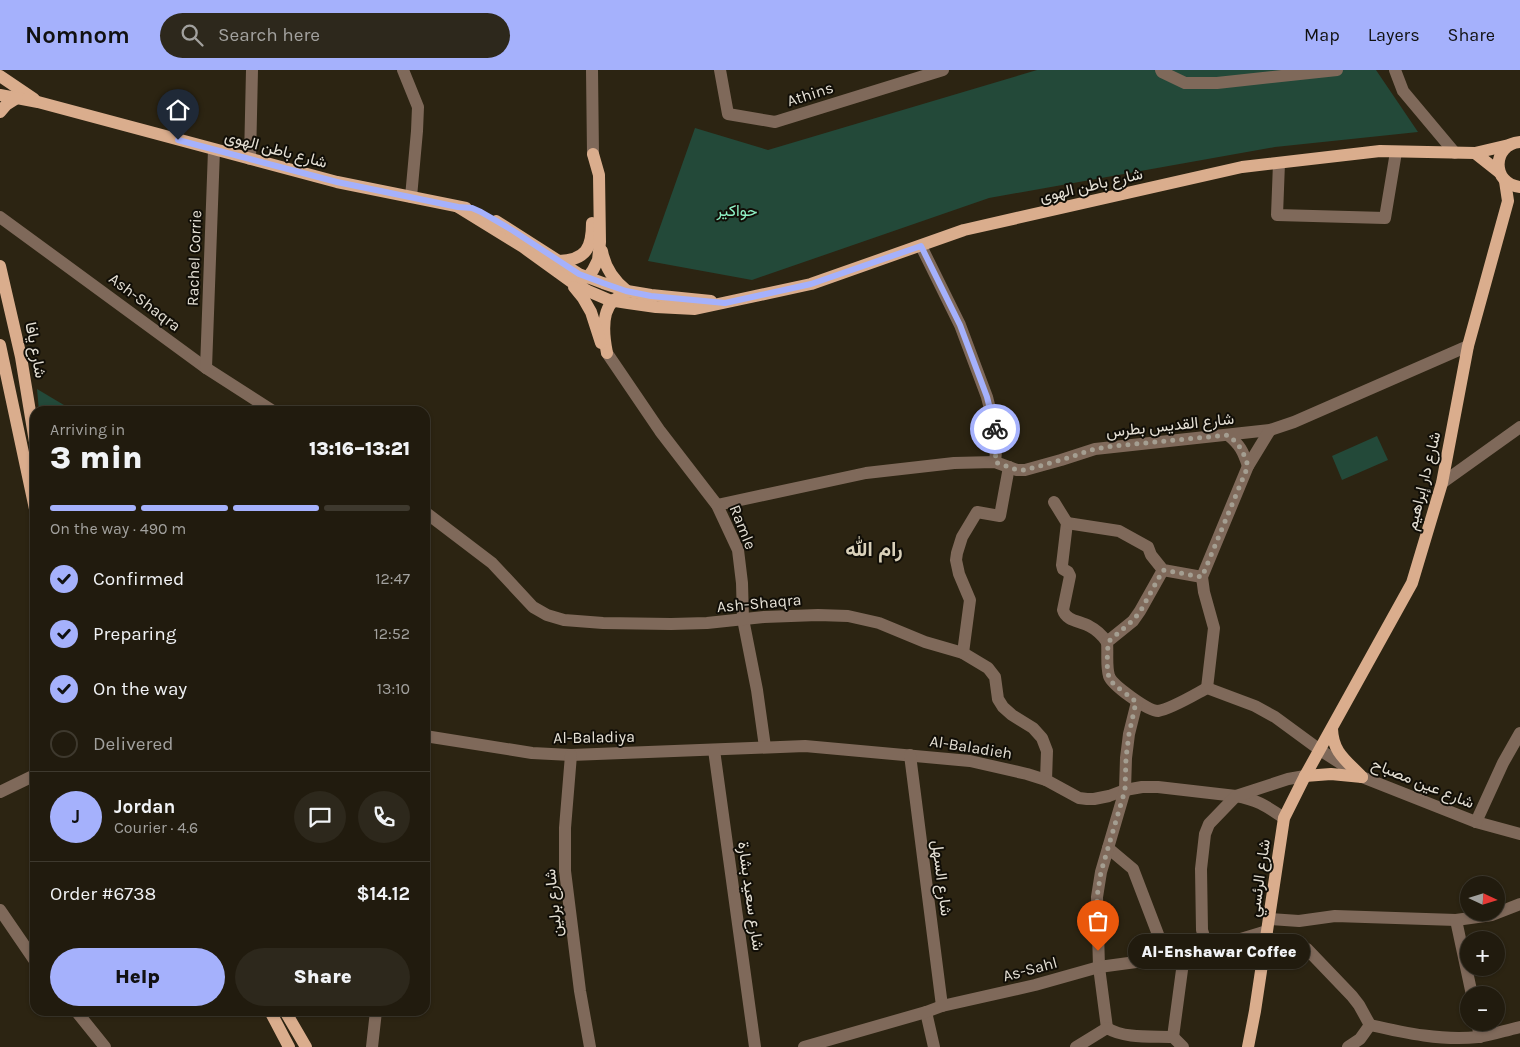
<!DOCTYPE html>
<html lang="en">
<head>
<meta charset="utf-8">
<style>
	body { margin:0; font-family:Karla,Vazirmatn,sans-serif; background:#2d281c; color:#f1f3f6; height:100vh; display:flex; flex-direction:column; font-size:19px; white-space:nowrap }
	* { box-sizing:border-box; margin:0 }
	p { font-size:16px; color:#a2a19e }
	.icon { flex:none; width:28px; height:28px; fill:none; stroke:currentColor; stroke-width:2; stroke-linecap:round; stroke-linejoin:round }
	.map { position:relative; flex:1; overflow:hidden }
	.side { position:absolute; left:30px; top:336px; width:400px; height:610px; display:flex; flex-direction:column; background:#211b0e; border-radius:15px; box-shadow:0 1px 4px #0004,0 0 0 1px #3e392e }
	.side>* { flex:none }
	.needle { width:32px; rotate:94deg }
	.tools { position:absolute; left:1460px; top:806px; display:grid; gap:10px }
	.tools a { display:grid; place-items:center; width:45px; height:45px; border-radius:50%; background:#211b0e; box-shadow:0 1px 4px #0004,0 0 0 1px #3e392e; font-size:25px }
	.pin { position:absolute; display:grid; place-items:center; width:42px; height:42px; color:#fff; margin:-51px -21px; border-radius:50% 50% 50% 0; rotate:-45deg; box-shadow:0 0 5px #0007 }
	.pin .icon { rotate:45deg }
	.courier { position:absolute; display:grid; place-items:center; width:50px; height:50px; margin:-25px; border:4px solid #a5b1fc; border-radius:50%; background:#fff; color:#222; box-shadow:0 1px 6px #0007 }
	.bubble { position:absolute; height:35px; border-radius:18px; background:#211b0e; box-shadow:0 1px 4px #0004,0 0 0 1px #3e392e; font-size:16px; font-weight:800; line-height:35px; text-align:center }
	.head em { font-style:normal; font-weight:800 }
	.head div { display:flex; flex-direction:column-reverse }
	.head { display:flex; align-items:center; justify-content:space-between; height:85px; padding:0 20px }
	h1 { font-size:32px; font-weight:800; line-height:38px }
	.bar { display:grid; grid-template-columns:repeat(4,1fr); gap:8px 5px; align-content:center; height:60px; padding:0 20px }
	.bar i { height:6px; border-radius:4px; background:#3e392e }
	.bar .current { background:#a5b1fc }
	.bar p { grid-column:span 4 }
	.line { display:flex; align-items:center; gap:12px; padding:0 20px; border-top:1px solid #3e392e }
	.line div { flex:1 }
	.round { display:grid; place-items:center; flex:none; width:52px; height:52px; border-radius:26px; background:#2d281c }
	ol { padding:0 20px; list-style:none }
	li { display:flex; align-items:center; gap:15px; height:55px }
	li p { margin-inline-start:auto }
	li .icon { padding:5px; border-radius:50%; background:#a5b1fc; color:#111; stroke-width:4 }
	li:last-child { color:#a2a19e }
	li i { width:28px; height:28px; border:2px solid #3e392e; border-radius:50% }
	.button { display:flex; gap:10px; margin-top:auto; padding:10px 20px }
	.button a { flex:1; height:58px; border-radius:30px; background:#a5b1fc; color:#111; font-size:20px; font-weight:800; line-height:58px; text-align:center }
	.button a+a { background:#2d281c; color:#f1f3f6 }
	header { display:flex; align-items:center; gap:30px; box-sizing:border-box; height:70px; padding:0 25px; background:#a5b1fc; color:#111 }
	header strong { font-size:24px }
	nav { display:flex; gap:28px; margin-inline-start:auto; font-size:18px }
	.search { width:350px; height:45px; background:#2d281c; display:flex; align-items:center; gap:12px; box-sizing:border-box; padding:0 18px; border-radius:28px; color:#a2a19e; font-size:19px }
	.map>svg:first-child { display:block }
	.green { fill:#234939 }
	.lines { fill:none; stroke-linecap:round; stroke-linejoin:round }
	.minor { stroke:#7f695a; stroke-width:12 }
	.major { stroke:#daad8d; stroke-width:12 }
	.done { stroke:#a49e91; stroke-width:5; stroke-dasharray:0 9 }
	.route { stroke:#a5b1fc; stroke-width:6 }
	.labels { text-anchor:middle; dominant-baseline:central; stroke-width:4; stroke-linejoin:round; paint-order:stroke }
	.street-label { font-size:16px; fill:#e5e0d5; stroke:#110e07 }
	.park-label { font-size:16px; fill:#8ff1c6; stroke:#110e07 }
	.district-label { font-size:21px; font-weight:bold; fill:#d9d0b9; stroke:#110e07 }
</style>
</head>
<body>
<header>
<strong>Nomnom</strong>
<div class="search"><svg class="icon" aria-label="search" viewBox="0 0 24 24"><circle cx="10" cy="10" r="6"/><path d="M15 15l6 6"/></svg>Search here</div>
<nav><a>Map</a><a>Layers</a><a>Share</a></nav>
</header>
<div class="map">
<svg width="1520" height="977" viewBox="0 0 1520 977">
	<rect width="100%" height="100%" fill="#2c2412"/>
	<g class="green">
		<path d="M1037 0H1376L1418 62 1275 77 989 128 752 210 648 191 695 58 768 80Z"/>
		<path d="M37 319 74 341H39Z"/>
		<path d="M1377 366 1388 390 1342 410 1332 386Z"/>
	</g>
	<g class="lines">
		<g class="minor">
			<path d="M403 0 418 37 417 61 411 127"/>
			<path d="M592 0 593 84"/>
			<path d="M720 0 728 44 775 52 943 0"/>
			<path d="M1161 0 1162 2 1185 13H1217L1337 0"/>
			<path d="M1395 0 1403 21 1455 83"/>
			<path d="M250 89 252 0"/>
			<path d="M1279 93 1277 145 1385 148 1396 82"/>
			<path d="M0 147 206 298 273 341"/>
			<path d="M921 176 960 255 987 327 996 363 997 371 995 392"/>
			<path d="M607 283 660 361 717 435 738 480 742 513 743 549 757 620 765 677"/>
			<path d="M206 298 214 80"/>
			<path d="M1228 365C1240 375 1243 381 1248 396"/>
			<path d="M1442 413 1520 357"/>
			<path d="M1054 432 1067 453 1062 495 1063 499 1068 502 1070 506 1063 540C1066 551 1080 551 1089 556 1097 560 1102 565 1107 572"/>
			<path d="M717 435 866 403 954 393 995 392 1017 400H1025L1061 390 1095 379 1270 360 1294 352 1468 276"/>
			<path d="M425 442 492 493 533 537 547 545 564 550 603 553 671 554 707 553 764 547 818 545 848 546 879 553 925 572 963 583 988 598 995 607 998 629 1003 637 1012 645 1033 658 1042 668 1047 681 1046 710"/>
			<path d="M1067 453 1119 461 1148 477 1151 485 1163 500 1202 507"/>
			<path d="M1163 500 1140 541 1133 551 1107 572C1108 583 1106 596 1109 606 1112 615 1148 641 1158 641 1171 639 1194 625 1207 618L1255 636 1275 647 1320 680 1362 707 1476 752 1520 764"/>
			<path d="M963 583 970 530 959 504 956 490 957 483 962 467 977 442 1000 446 1009 397"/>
			<path d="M1207 618 1214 558 1204 522 1202 507 1248 396 1270 360"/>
			<path d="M425 666 532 683 571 685 805 676 970 691 1027 704 1046 710 1079 728 1087 729H1094L1109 726 1125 720 1142 717H1158L1236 726C1258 730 1266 736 1284 748"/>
			<path d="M714 680 755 977"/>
			<path d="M571 685 565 758V801L580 921 590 977"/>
			<path d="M910 685 942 936"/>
			<path d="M0 722 35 705"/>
			<path d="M1476 752 1503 693 1520 663"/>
			<path d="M1108 778 1133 799 1167 888"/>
			<path d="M0 840 35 891"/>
			<path d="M1269 849 1299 851 1335 846 1456 850 1492 845 1520 834"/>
			<path d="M1456 850 1472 925"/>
			<path d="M1266 868 1288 871 1307 879 1352 926 1359 935 1370 955"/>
			<path d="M1208 879 1202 860 1201 799 1205 764 1209 754 1236 726 1288 709 1305 706"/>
			<path d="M76 941 105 977"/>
			<path d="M926 942 934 977"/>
			<path d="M1477 952 1480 967"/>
			<path d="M1107 958 1099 897 1097 827 1101 802 1125 720 1126 688 1129 664 1137 632"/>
			<path d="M1173 967 1184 885"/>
			<path d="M372 977 376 941"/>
			<path d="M804 977 926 942 942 936 1035 915 1099 897 1188 885 1267 861"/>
			<path d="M1076 977 1107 958C1125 969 1152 966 1173 967L1183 977"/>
			<path d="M1348 977 1360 969 1370 955C1405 963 1443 971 1478 967 1492 965 1506 960 1520 957"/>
		</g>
		<g class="major">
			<path d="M0 6 34 29"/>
			<path d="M0 25 38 32 337 112 466 138"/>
			<path d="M0 42 6 35 17 28"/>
			<path d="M1520 72C1492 74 1491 114 1520 117"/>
			<path d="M1475 83 1499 102"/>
			<path d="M458 137 523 177 570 211 588 221 609 230 628 233 656 237 695 239 811 214 964 160 1242 97 1380 81 1475 83 1509 75"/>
			<path d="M496 151 579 204 603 213 627 221 651 225 711 231"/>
			<path d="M602 181C605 198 613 210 627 221 622 225 617 228 613 231 601 243 604 268 607 283"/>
			<path d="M559 191C586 190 592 178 592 153"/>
			<path d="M0 196 21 287 35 372"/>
			<path d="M582 209 588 207 593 200 598 190 600 172 599 105 593 84"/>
			<path d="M574 217 583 228 591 242 601 273"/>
			<path d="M0 275 35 439"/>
			<path d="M1332 659C1333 683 1346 690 1362 707"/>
			<path d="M1305 706 1331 704 1362 707"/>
			<path d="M270 941 289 977"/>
			<path d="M285 941 306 977"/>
			<path d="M1248 977 1255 941 1284 748 1305 706 1412 513 1442 413 1468 276 1508 131 1505 111"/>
		</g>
	</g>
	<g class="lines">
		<path class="done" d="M995 359 997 371 995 392 1017 400H1025L1061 390 1095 379 1114 376 1228 365C1240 375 1243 381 1248 396L1202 507 1163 500 1140 542 1132 551 1108 572C1108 582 1105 603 1111 611 1115 616 1131 627 1136 632L1129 664 1126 688 1125 720 1101 802 1097 827 1098 881"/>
		<path class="route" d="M178 70 337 112 458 137 472 138 481 142 512 160 579 204 603 213 626 221 651 226 725 233 811 214 921 176 960 255 987 327 995 359"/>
	</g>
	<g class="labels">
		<g class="street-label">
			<text transform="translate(810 24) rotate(-18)">Athins</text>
			<text transform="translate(276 79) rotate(15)">شارع باطن الهوى</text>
			<text transform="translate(1091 115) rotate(-13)">شارع باطن الهوى</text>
			<text transform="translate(194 188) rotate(-88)">Rachel Corrie</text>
			<text transform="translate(145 232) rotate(37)">Ash-Shaqra</text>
			<text transform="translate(36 280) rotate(79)">شارع يافا</text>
			<text transform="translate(1170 355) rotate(-6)">شارع القديس بطرس</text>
			<text transform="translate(1423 411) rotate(-76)">شارع دار إبراهيم</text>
			<text transform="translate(743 457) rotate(68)">Ramle</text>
			<text transform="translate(759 533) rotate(-5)">Ash-Shaqra</text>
			<text transform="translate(594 667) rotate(-1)">Al-Baladiya</text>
			<text transform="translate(971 677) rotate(9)">Al-Baladieh</text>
			<text transform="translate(1423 713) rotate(22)">شارع عين مصباح</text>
			<text transform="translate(942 808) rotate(83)">شارع السهل</text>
			<text transform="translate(1259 808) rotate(-82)">شارع الرئسي</text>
			<text transform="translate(751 826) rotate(82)">شارع سعيد بشارة</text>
			<text transform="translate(553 833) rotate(-96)">شارع برلين</text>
			<text transform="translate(1030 899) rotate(-15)">As-Sahl</text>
		</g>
		<g class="park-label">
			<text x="737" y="140">حواكير</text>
		</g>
		<g class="district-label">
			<text x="874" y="479">رام الله</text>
		</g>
	</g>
</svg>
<div class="tools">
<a><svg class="needle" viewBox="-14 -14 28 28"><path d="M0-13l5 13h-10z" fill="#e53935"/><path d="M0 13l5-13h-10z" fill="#a2a19e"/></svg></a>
<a>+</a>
<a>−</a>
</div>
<div class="pin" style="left:1098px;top:881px;background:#ea580c"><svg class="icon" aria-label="bag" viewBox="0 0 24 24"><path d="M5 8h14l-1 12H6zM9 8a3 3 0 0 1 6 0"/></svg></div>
<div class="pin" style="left:178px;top:70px;background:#1f2937"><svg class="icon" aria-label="home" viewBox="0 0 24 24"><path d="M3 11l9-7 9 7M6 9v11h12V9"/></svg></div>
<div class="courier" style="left:995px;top:359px"><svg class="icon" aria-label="bike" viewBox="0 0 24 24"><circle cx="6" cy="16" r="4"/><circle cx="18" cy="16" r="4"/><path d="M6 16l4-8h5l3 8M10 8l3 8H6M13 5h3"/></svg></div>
<div class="bubble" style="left:1128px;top:864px;width:182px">Al-Enshawar Coffee</div>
<section class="side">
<div class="head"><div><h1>3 min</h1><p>Arriving in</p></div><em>13:16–13:21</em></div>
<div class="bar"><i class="current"></i><i class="current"></i><i class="current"></i><i></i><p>On the way · 490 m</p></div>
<ol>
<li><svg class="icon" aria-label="check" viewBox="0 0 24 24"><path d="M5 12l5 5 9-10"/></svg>Confirmed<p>12:47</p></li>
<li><svg class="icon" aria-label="check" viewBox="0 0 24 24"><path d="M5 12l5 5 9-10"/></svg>Preparing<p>12:52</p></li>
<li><svg class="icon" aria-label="check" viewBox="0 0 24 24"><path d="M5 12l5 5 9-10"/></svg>On the way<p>13:10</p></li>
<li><i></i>Delivered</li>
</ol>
<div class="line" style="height:90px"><b class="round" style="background:#a5b1fc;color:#111">J</b><div><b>Jordan</b><p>Courier · 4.6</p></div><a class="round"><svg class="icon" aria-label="chat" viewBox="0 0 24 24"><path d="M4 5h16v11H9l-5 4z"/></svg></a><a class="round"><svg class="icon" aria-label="phone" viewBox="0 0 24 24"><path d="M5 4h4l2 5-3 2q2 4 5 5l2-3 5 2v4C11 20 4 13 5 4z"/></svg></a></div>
<div class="line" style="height:65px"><div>Order #6738</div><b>$14.12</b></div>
<div class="button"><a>Help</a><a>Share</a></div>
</section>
</div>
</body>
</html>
